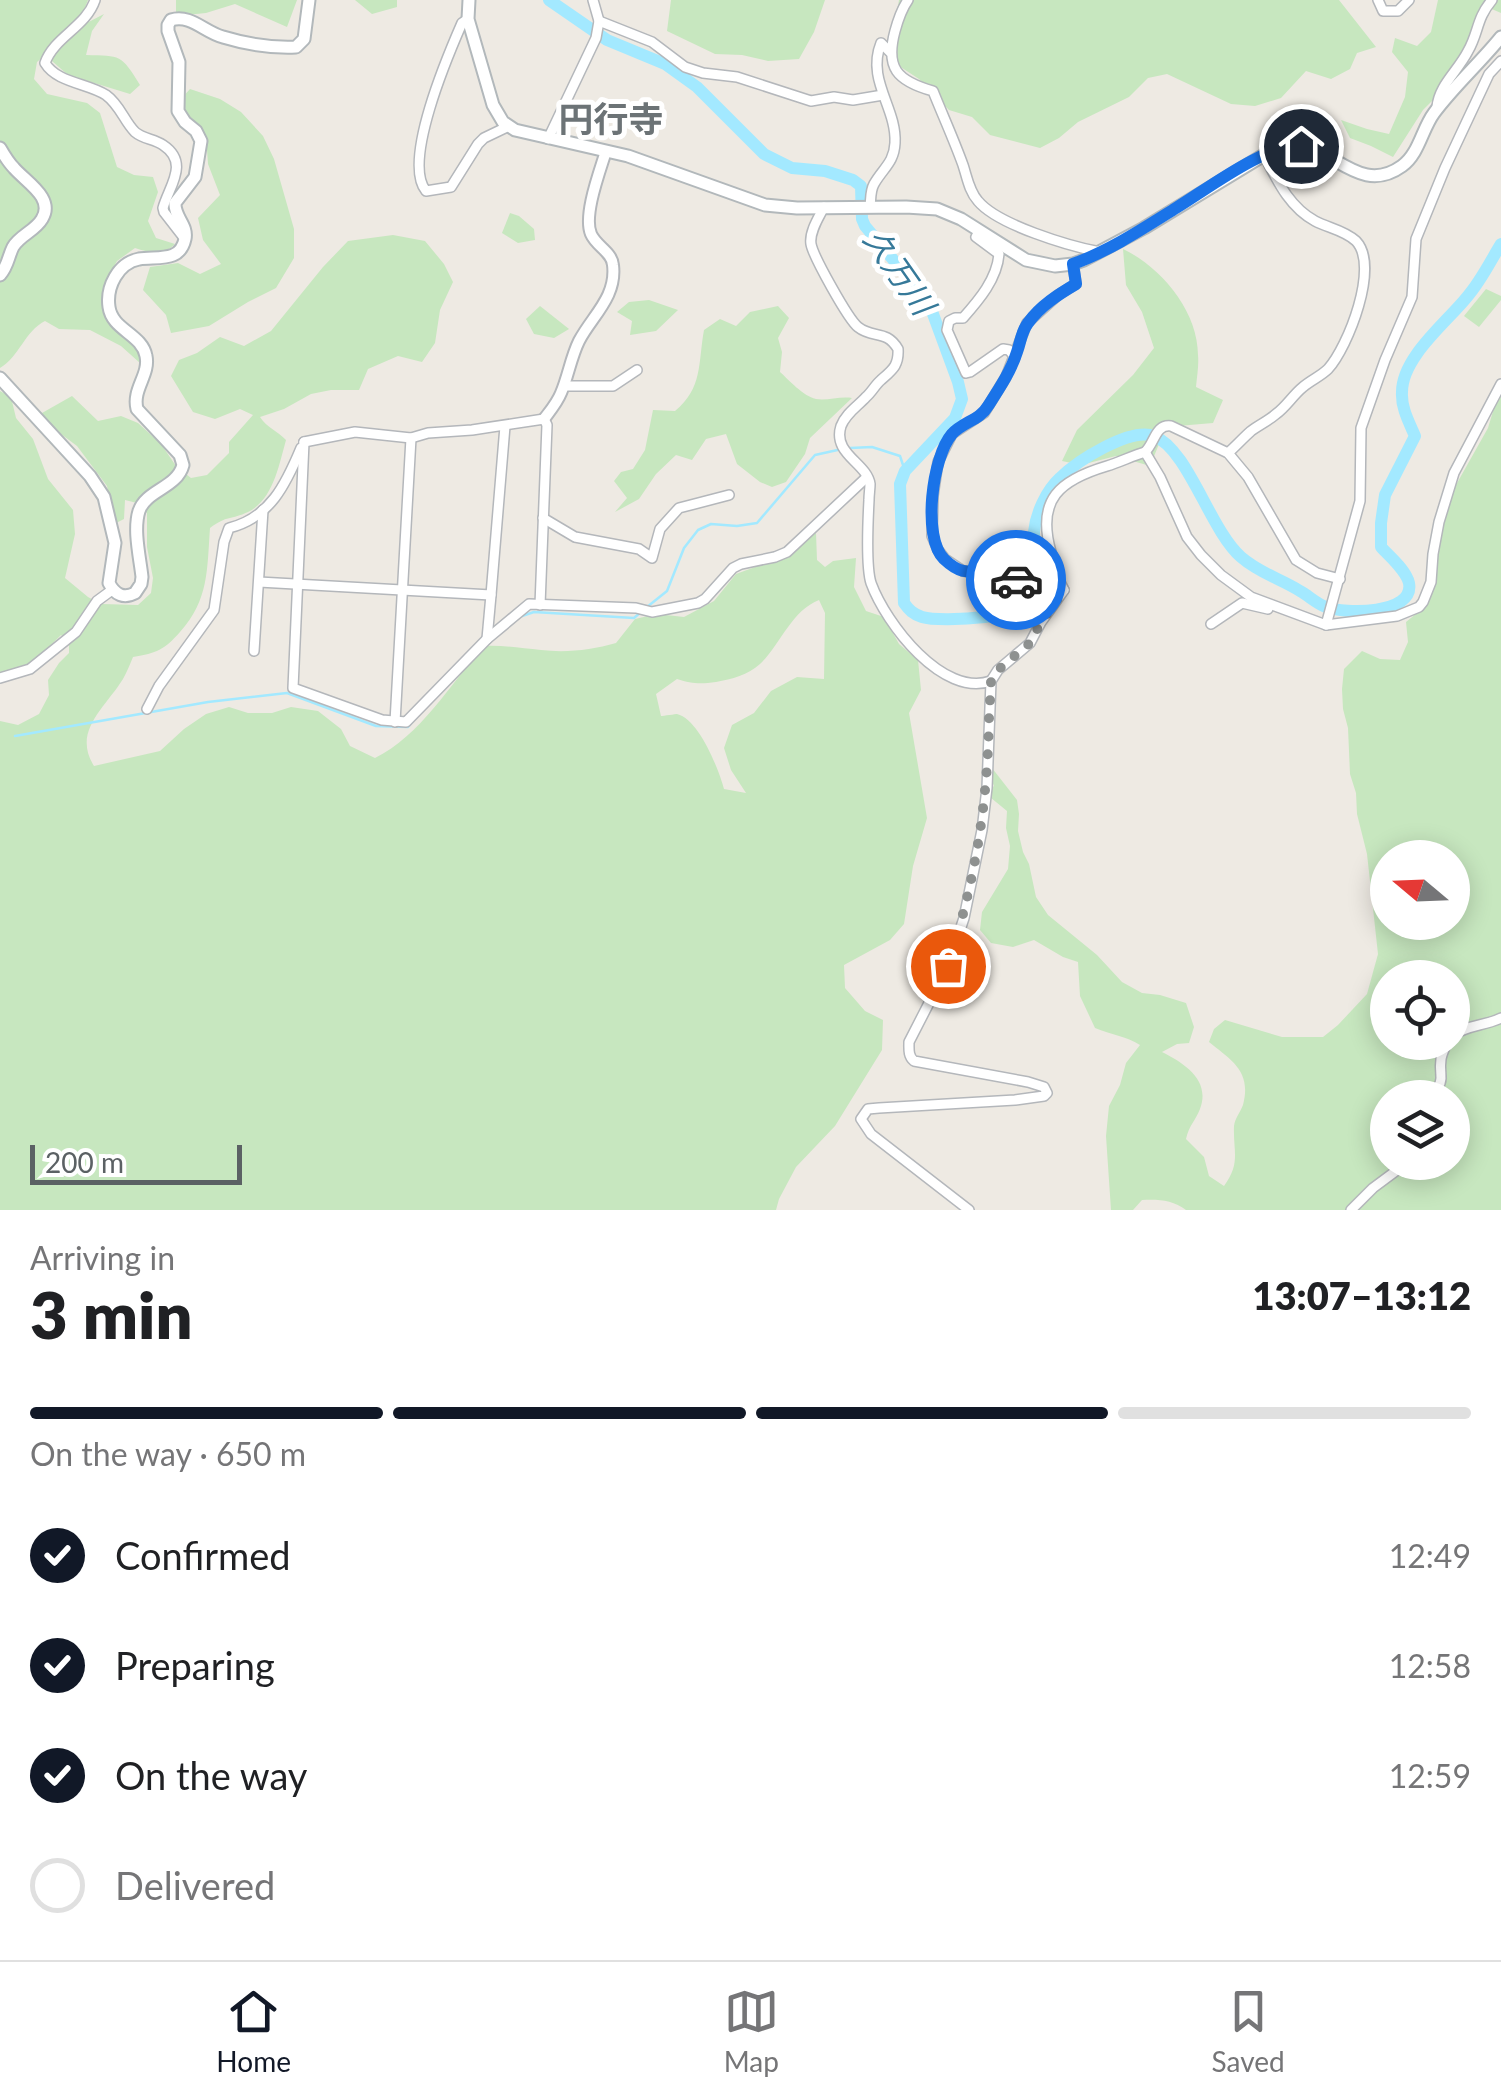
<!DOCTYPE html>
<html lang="en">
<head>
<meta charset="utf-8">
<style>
	body { margin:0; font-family:Lato,"Noto Sans JP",sans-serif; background:#f2f2f2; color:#202124; height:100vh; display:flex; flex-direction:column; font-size:38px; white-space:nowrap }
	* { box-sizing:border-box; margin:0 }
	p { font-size:32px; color:#757577 }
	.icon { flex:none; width:55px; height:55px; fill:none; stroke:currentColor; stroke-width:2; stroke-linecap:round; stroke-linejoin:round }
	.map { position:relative; height:1210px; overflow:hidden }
	.side { display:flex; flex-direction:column; background:#fff; flex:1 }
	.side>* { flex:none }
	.needle { width:65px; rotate:289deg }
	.buttons { position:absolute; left:1370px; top:840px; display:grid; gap:20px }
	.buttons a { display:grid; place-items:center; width:100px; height:100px; border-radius:50%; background:#fff; box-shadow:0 5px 25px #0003; font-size:50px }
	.scale { position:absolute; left:30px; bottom:25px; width:212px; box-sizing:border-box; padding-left:10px; border:5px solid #5b6164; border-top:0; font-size:28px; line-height:35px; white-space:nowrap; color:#5b6164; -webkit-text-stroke:8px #fff; paint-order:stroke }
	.pin { position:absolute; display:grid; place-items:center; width:85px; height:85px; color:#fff; margin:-42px; border:5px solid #fff; border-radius:50%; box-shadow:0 2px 10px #0007 }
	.courier { position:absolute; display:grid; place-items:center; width:100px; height:100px; margin:-50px; border:8px solid #1a73e8; border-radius:50%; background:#fff; color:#222; box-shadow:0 2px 12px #0007 }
	.head em { font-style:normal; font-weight:800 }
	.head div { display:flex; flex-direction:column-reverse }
	.head { display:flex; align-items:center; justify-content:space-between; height:170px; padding:0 30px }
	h1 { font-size:65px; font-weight:800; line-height:75px }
	.bar { display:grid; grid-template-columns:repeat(4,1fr); gap:15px 10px; align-content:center; height:120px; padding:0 30px }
	.bar i { height:12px; border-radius:8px; background:#e0e0e0 }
	.bar .selected { background:#111827 }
	.bar p { grid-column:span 4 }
	ol { padding:0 30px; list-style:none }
	li { display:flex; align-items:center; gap:30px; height:110px }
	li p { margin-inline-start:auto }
	li .icon { padding:10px; border-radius:50%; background:#111827; color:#fff; stroke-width:4 }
	li:last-child { color:#757577 }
	li i { width:55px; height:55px; border:5px solid #e0e0e0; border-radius:50% }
	.tabs { display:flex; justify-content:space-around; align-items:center; height:140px; border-top:2px solid #e0e0e0; background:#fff; font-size:28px; color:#757577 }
	.tabs a { display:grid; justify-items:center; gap:5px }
	.tabs .selected { color:#111827 }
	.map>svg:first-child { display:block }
	.green { fill:#c7e7bf; fill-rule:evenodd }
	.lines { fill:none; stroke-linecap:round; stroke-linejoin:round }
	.stream { stroke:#a3e9ff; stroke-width:2.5 }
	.river { stroke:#a3e9ff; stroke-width:12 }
	.minor-casing { stroke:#b4b7bb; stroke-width:12 }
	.tertiary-casing { stroke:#b4b7bb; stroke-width:14 }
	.secondary-casing { stroke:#b2b8bb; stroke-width:15 }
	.minor { stroke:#fff; stroke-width:9 }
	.tertiary { stroke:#fff; stroke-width:10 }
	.secondary { stroke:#fff; stroke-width:11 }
	.done { stroke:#8e9190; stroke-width:10; stroke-dasharray:0 18 }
	.route { stroke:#1a73e8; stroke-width:12 }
	.labels { text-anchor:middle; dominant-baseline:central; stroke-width:10; stroke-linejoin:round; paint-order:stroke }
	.water-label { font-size:32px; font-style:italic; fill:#367999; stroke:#fff }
	.quarter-label { font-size:35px; font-weight:bold; fill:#6c7376; stroke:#fff }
</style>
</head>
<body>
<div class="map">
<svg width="1501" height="1210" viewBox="0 0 1501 1210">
	<rect width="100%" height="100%" fill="#eeeae3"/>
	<g class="green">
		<path d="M0 0H88L77 28 104 14 92 31 86 55C121 56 121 54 140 85L130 94 68 75 52 61 56 46 37 62 34 79 47 94 87 103 100 113 117 167 134 175 153 177 158 192 148 221 156 238 175 244C163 256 150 253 135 248L117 261 104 285 106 305 139 348 140 363 121 346 90 330 59 329 45 321C25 331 19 357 0 368Z"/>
		<path d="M176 0H297L287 27 235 4 206 13 176 16Z"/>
		<path d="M355 0H397V7L372 14Z"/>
		<path d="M671 0H825L814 32 799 59 768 61 742 55 715 54 667 31Z"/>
		<path d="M899 0H1339L1376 47 1357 53 1350 69 1331 79 1306 71 1281 98 1255 106 1231 104 1167 74 1148 78 1129 97 1078 122 1059 138 1040 148 990 135 972 117 949 110 919 79 896 64 892 43Z"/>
		<path d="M1438 0H1501V13L1487 7 1468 47 1441 92 1423 110 1393 157 1371 146 1350 138 1341 120 1367 129 1389 134 1405 97 1408 72 1392 52 1395 38 1417 46 1431 32Z"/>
		<path d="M190 89 220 99 241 112 263 136 274 159 294 229V258L276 288 248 302 209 326 171 333 166 315 143 290 150 267 178 263 200 274 221 264 203 240 198 218 220 195 208 164 206 136 186 119 179 101Z"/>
		<path d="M510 213 519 216 534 229 535 240 518 243 502 233Z"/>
		<path d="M393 235 425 241 444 264 453 282 440 310 435 343 422 362 398 356 368 369 359 390H331L311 394 284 409 260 417C267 428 278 431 286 440 279 465 273 500 248 512 231 520 227 515 210 528 207 569 209 600 180 632 164 650 157 653 133 657 130 664 127 672 123 679 105 708 72 731 94 766L160 751 184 729 206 714 229 707 248 713H272L291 707 318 711 341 729 350 746 375 758C420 736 451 684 483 646 503 645 521 648 541 650 566 653 592 650 616 643L635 619 657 614 684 617 714 601 736 574 790 554 816 533 817 560 825 567 833 561 856 558 854 587 866 611 884 617 899 644 918 660 921 690 909 713 927 818 913 866 904 924 890 940 844 965 845 988 865 1011 883 1020 882 1050 835 1126 796 1167 779 1199 776 1210H0V721L18 725 39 714 49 695 48 680 59 663 69 653V643L61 635 30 666 0 673V391L11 397 16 418 33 439 48 479 73 510 75 534 65 578 88 597 101 604 138 605 151 593 153 578 147 547V513L137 503 125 500 124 519 114 524 107 486 77 446 49 425 42 413 72 396 98 421 121 416 138 423 161 444 176 466 191 478 207 475 229 453V442L253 415 240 409 215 419 193 412 171 376 179 360 197 353 220 337 244 346 271 331 323 267 348 241ZM819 600 825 613 824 679 797 677 771 691 754 713 732 725 724 748 731 770 746 793 724 789C719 770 699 719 677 714 676 714 663 716 661 716L656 694 677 679C692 684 701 684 716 682 732 679 748 675 760 664 781 644 791 611 819 600Z"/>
		<path d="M1123 249C1161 267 1198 311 1198 355 1199 365 1197 376 1196 387L1223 400 1213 423 1166 427 1150 466 1116 456 1081 465 1062 461 1077 430 1133 375 1154 348 1142 312 1126 285Z"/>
		<path d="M1486 289 1501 296V300L1479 327 1464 316Z"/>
		<path d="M649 300 678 310 656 331 630 335 632 321 617 312 629 302Z"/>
		<path d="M540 306 569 329 554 338 534 334 526 319Z"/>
		<path d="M778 306 789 318 778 338 782 352 780 372C789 380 803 396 816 399 827 401 840 396 852 398L810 438 805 454 786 482 772 487 760 482 737 464 726 434 706 439 692 460 676 455 656 474 639 499 615 512 627 498 614 481 621 472 633 469 645 450 653 410 675 411C703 388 698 363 704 330L720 319 736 326 750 312Z"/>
		<path d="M1501 396V1210H1186C1173 1200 1158 1199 1142 1200L1133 1210H1111L1106 1136 1109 1106 1120 1085 1126 1063 1140 1045C1126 1036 1111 1035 1095 1028L1080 996 1078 962 1063 957 1034 940 1013 947 991 943 980 930 982 912 1008 869 1010 846 1006 828 1007 811 985 793 994 786 989 774 992 768 1017 800 1019 814 1018 831 1023 852 1029 864 1036 897 1048 915 1097 955 1122 982 1142 993 1160 995 1186 1003 1194 1027 1189 1043 1177 1044 1162 1052C1184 1063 1211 1080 1200 1109 1196 1120 1189 1125 1186 1139L1204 1157 1209 1176 1224 1186C1241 1163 1233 1152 1234 1126 1235 1118 1240 1113 1243 1105 1252 1071 1231 1060 1209 1042L1214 1029 1225 1020 1282 1037H1323L1338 1025 1367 994 1378 954 1367 854 1357 814 1356 793 1350 774 1348 728 1343 709 1342 689 1344 669 1362 651 1380 659 1400 660 1408 642 1406 622 1422 609 1452 492 1488 428 1494 408ZM1388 858H1452V922H1388ZM1388 978H1452V1042H1388ZM1388 1098H1452V1162H1388Z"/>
	</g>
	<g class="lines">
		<g class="stream">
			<path d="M850 448 872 447 900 456 905 471"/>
			<path d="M647 607 667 591 684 548 698 530 711 524 737 526 757 523 815 455 842 449"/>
			<path d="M522 616 534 612 634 618 641 612"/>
			<path d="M15 736 208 702 287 693 376 726 408 727 412 722"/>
		</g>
		<path class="river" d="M549 0 607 40 665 64 697 87 764 154 792 168 825 171 853 180 861 186 862 219 865 226 922 294 933 314 958 382 962 399 955 418 905 471 900 484 904 603C909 610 913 614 922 617 941 623 1036 617 1045 597 1051 585 1042 573 1038 562 1035 553 1034 540 1034 532 1036 513 1046 491 1060 478 1077 461 1130 427 1154 436 1188 449 1210 530 1241 557 1259 573 1281 579 1300 591 1309 596 1317 604 1326 607 1344 614 1415 615 1409 583 1406 570 1390 557 1381 547V523L1385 495 1415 436C1409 422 1401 408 1402 392 1402 357 1447 322 1467 297 1481 281 1490 262 1501 244"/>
		<g class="minor-casing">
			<g id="minor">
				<path d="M95 0C86 27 54 37 45 63 57 83 88 83 106 95 120 105 124 121 135 132 143 139 154 139 163 145 190 163 169 186 163 208L164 212 185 239"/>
				<path d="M908 0C901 10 898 20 895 31 885 68 897 81 933 91 943 116 954 140 963 165 967 177 969 191 978 201 998 225 1069 246 1100 252"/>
				<path d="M1378 0 1383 11H1398L1409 0"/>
				<path d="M468 19 462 23C448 55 402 162 426 191L451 187 478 144 484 138 509 126"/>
				<path d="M599 21 652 42 685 67 703 73 737 77 811 101 834 97 853 100 883 95"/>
				<path d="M1437 107C1439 85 1458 71 1468 51 1479 32 1476 19 1492 0"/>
				<path d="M548 139 596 38 599 21 593 0"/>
				<path d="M824 207C819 217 809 232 811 244 813 256 848 319 858 327 873 339 886 329 898 349 899 366 892 370 881 380 875 385 872 392 866 397 858 406 846 413 841 426 832 454 867 463 870 484 870 489 869 494 869 500 868 519 866 567 871 583 886 624 943 698 991 681"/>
				<path d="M870 207C871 199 870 191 874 184 883 168 894 163 895 143 897 108 866 80 881 43L890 52"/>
				<path d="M979 231 976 237 999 254C997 279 979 300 963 318H955L949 321 947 330 966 373 970 372 1003 349 1009 350 1015 357"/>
				<path d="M564 386H613L637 370"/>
				<path d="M304 442 293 688 382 720 406 722 487 639 529 604 636 608 652 612 698 603 705 599 733 568 741 564 775 557 787 552 867 477"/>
				<path d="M304 442 355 432 411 438 428 433 472 430 544 419 547 425 540 605"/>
				<path d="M1145 452 1160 477 1187 537 1201 555 1221 575 1251 597 1326 625 1397 616 1419 607 1423 602 1431 582 1433 554 1439 522 1454 473 1501 384"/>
				<path d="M1228 453C1236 446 1243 438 1251 431 1259 425 1268 421 1276 414 1286 407 1293 395 1303 387 1311 380 1321 376 1328 369 1348 347 1380 266 1356 241 1344 230 1328 228 1315 221 1289 207 1277 180 1264 155"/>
				<path d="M543 518 575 537 639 549 652 558 660 529 679 508 729 495"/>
				<path d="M259 582 491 595 505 426"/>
				<path d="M1064 590 1038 591 997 571 979 573 963 571 945 559 938 550 932 536 933 496 938 462 952 434 984 413 1006 377 1027 323 1058 295 1076 284 1073 264"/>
				<path d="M1211 624 1242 603 1268 609"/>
				<path d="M1326 625 1360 501 1361 428 1385 360 1412 297 1416 239 1445 168 1489 74 1501 61"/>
				<path d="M487 639 491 595"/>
				<path d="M254 651 263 510"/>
				<path d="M0 678 30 669 76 632 97 601 112 590"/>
				<path d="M147 709 159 686 214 610 224 542 229 528C270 518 286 484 301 448"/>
				<path d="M395 722 411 438"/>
				<path d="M1452 1036C1466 1025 1485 1026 1501 1018"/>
				<path d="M1430 1098C1448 1076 1438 1080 1441 1059 1442 1053 1445 1048 1447 1042"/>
				<path d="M969 1210 871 1134 861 1119 868 1109 879 1108 1015 1100 1044 1096 1047 1093 1044 1087 1028 1082 914 1061C908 1056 909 1049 909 1042L948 966 964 918 982 830 987 788 991 681 998 670 1030 643 1041 622 1064 590C1057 578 1054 566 1051 552 1036 499 1060 480 1107 466 1120 462 1132 456 1145 452 1155 443 1155 424 1171 426L1228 453 1248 477 1296 560 1317 573 1340 579"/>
				<path d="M1351 1210 1373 1188 1408 1162"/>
			</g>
		</g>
		<g class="tertiary-casing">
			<path id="tertiary" d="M544 419C550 411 557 403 561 393 568 377 571 357 579 341 592 316 617 297 613 265 612 252 596 246 591 234 583 215 600 171 606 151"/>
		</g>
		<g class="secondary-casing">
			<g id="secondary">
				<path d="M469 0 468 19 493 105 503 122 515 130 628 156 765 205 797 208 906 207 937 209 961 219 1026 260 1055 266 1073 264 1084 260 1144 228 1264 155C1273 151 1283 146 1293 145 1332 144 1359 197 1402 166 1419 154 1422 129 1434 113 1454 86 1480 63 1501 37"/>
				<path d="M0 148C4 155 8 162 14 168 26 182 55 198 42 219 35 231 20 235 13 247 8 257 8 266 0 275"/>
				<path d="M0 378 90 476 104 497 115 543 109 583C115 595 124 599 135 593L141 584 142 577C140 558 133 530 139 511 146 490 177 488 183 465L180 455 137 409C132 389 150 375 146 356 142 334 112 330 109 307 106 287 118 263 139 259 157 256 180 263 185 239 188 225 174 217 175 203L195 177 201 141 196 131 185 122 178 111 179 62 168 31V25L171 20C191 14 204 32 223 37 246 44 273 48 296 47L304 39 309 0"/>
			</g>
		</g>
		<use href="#minor" class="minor"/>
		<use href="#tertiary" class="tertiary"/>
		<use href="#secondary" class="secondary"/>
	</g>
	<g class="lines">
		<path class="done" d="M948 966C975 880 987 810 989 720 989 707 991 694 991 681L998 670 1030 643 1041 622 1064 590H1038L1016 580"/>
		<path class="route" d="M1016 580C1009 577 1001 572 995 571 972 570 964 578 944 559 922 537 932 457 952 434 963 422 980 420 988 406 999 389 1011 371 1017 352 1021 341 1021 332 1028 323 1040 306 1059 294 1076 284L1073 264C1109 251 1144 228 1176 208 1206 190 1267 143 1301 146"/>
	</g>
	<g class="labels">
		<g class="water-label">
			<text transform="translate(900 271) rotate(55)">久万川</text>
		</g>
		<g class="quarter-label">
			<text x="611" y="118">円行寺</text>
		</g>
	</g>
</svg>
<div class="buttons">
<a><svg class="needle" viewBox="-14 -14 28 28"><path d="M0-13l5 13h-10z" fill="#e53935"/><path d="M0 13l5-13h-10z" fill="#757577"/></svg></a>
<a><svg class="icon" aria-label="locate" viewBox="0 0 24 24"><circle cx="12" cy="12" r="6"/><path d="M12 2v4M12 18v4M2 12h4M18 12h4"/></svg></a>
<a><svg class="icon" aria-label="layers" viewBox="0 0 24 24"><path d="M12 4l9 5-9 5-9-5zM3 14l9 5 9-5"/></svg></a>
</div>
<div class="scale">200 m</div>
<div class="pin" style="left:948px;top:966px;background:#ea580c"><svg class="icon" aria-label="bag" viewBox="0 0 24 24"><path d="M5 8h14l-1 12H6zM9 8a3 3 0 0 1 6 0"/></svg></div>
<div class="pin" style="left:1301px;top:146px;background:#1f2937"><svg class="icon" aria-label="home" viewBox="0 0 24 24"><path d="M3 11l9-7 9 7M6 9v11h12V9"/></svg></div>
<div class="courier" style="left:1016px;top:580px"><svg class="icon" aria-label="car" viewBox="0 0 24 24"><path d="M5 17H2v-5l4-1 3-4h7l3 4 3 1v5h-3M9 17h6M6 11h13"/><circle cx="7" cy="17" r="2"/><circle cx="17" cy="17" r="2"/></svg></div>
</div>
<section class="side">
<div class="head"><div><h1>3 min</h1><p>Arriving in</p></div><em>13:07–13:12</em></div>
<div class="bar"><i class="selected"></i><i class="selected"></i><i class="selected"></i><i></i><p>On the way · 650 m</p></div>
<ol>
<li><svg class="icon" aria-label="check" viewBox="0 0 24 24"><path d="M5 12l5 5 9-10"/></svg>Confirmed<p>12:49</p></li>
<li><svg class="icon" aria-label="check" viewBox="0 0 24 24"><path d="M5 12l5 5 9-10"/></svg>Preparing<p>12:58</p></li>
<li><svg class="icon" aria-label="check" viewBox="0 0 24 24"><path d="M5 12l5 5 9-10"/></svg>On the way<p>12:59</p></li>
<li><i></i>Delivered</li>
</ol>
</section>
<nav class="tabs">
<a class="selected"><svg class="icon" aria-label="home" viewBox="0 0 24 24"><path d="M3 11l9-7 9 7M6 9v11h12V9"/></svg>Home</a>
<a><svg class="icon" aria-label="map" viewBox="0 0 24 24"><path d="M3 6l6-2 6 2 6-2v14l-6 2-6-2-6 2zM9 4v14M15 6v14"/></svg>Map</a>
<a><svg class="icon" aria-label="saved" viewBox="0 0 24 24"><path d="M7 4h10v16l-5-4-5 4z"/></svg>Saved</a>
</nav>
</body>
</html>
